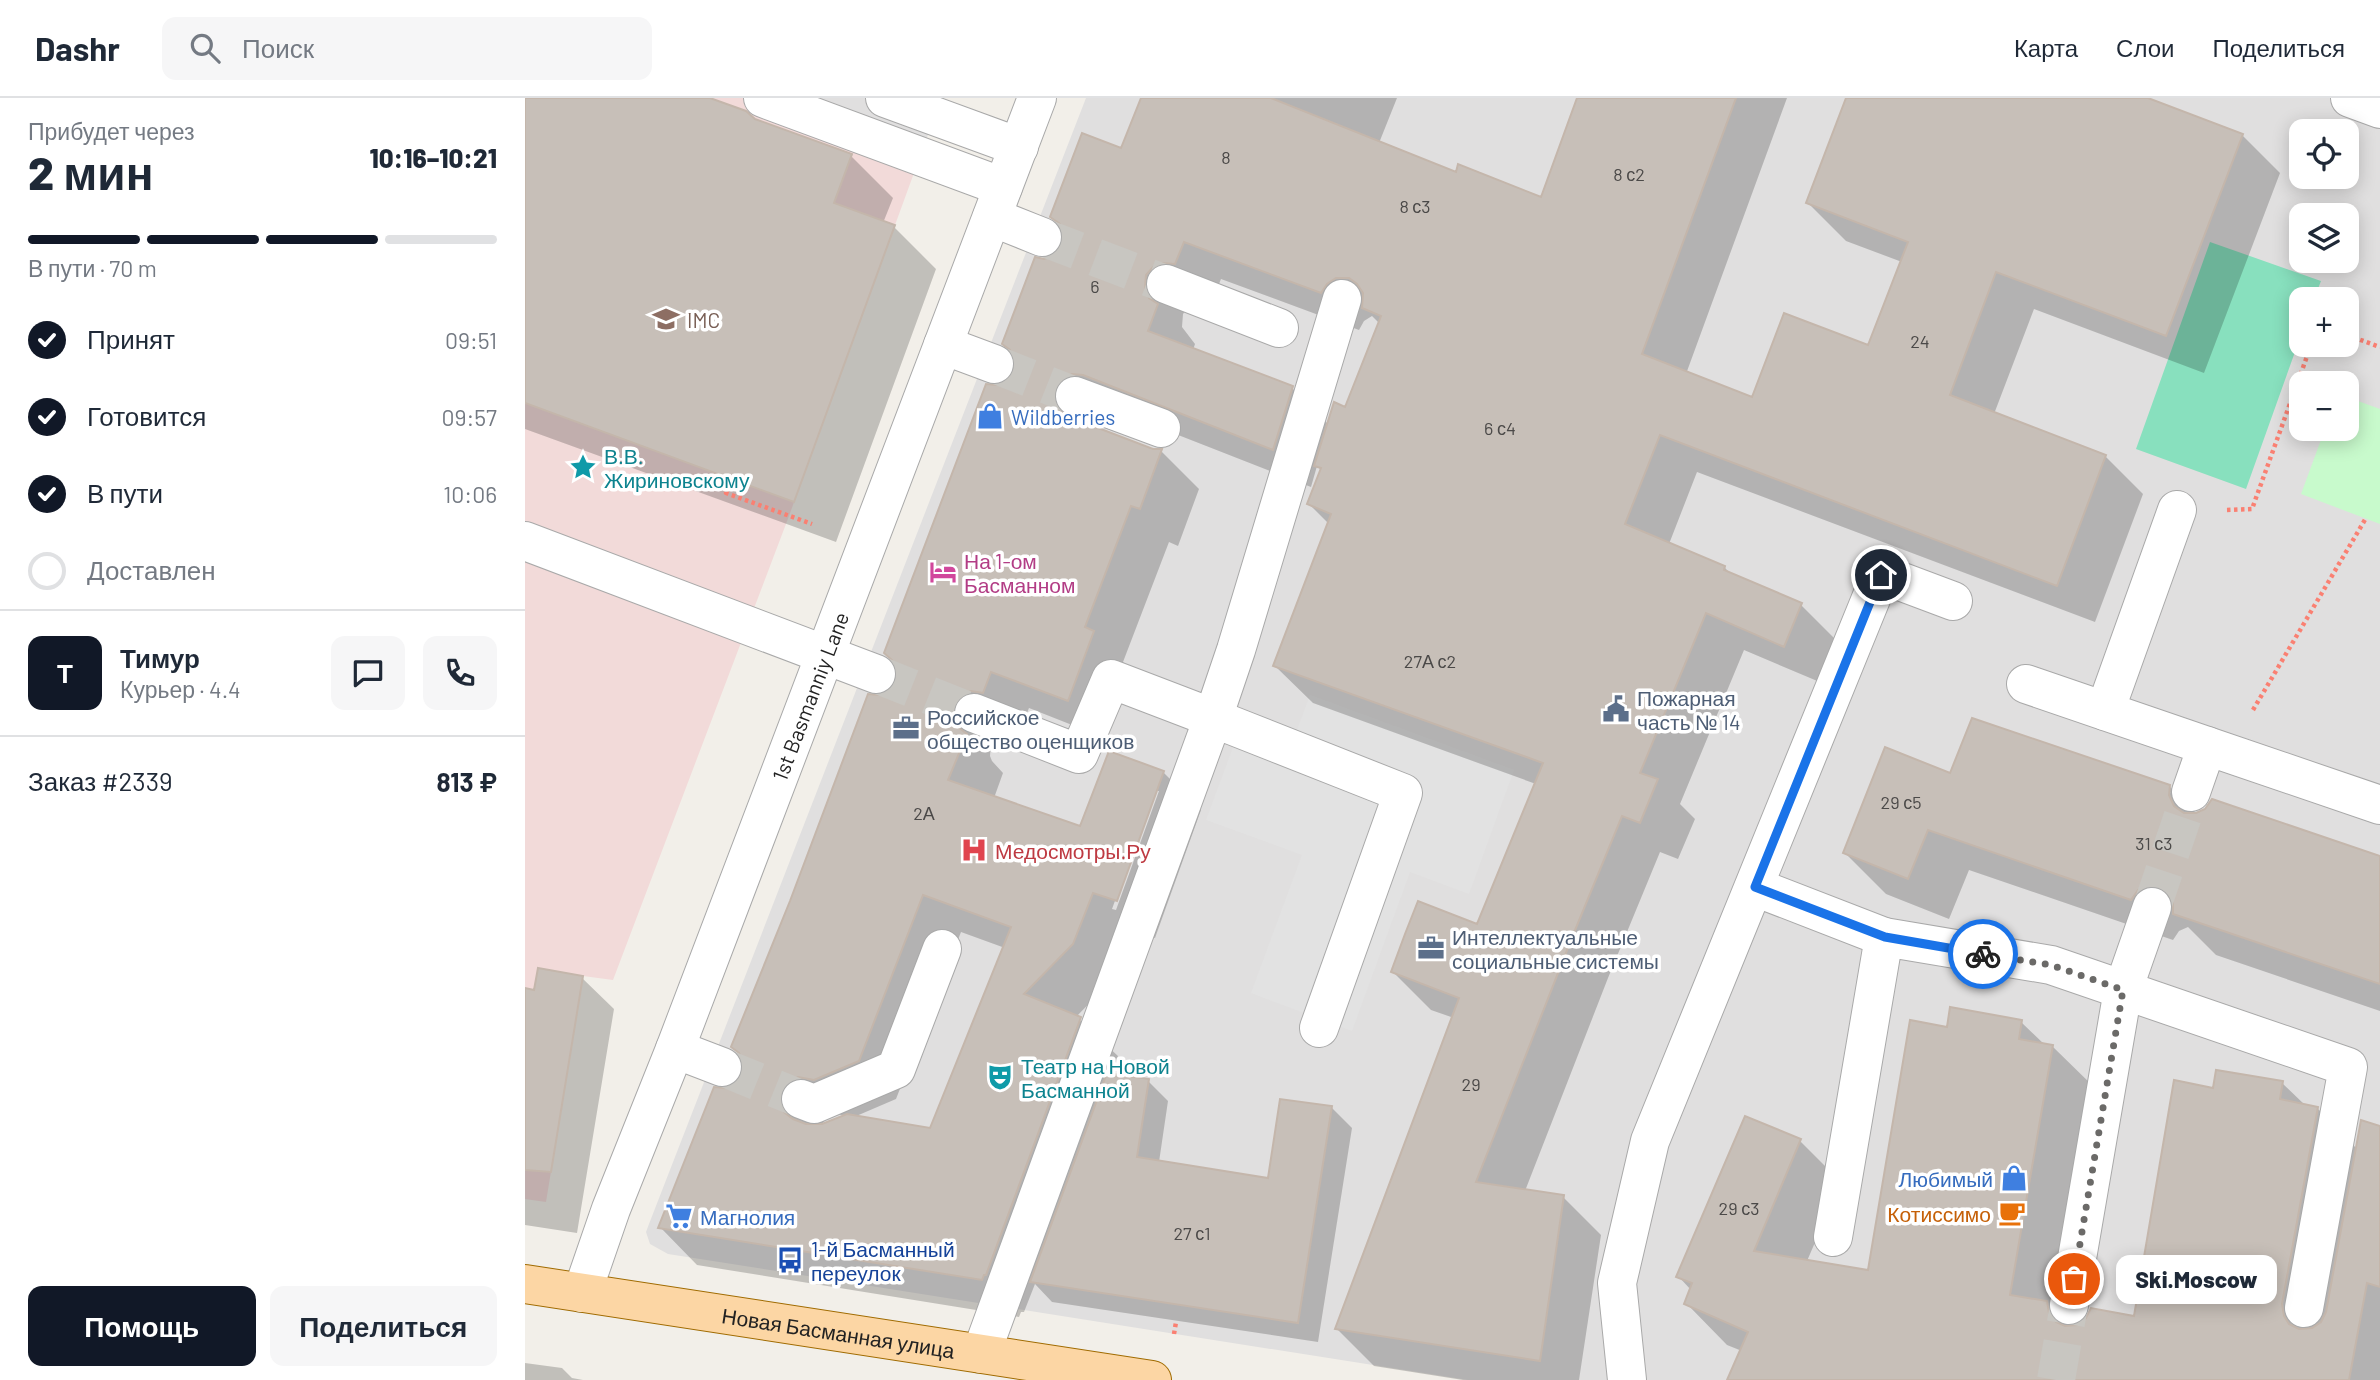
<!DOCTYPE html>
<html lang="ru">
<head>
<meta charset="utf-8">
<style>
	body { margin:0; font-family:Barlow,sans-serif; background:#f6f6f7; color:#1f2937; height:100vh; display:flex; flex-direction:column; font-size:26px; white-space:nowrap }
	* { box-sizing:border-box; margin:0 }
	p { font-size:23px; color:#747a83 }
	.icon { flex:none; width:38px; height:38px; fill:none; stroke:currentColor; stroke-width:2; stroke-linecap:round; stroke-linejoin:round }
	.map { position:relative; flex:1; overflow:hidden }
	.details { display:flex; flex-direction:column; background:#fff; width:525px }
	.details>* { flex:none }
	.buttons { position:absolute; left:1764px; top:21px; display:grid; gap:14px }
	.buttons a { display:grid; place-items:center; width:70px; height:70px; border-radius:14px; background:#fff; box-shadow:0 4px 18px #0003; font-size:35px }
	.pin { position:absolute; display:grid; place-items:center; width:60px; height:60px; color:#fff; margin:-30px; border:4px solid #fff; border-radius:50%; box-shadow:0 2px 7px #0007 }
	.courier { position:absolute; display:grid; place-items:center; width:70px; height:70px; margin:-35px; border:5px solid #1a73e8; border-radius:50%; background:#fff; color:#222; box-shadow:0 2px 9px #0007 }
	.bubble { position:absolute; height:49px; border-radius:14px; background:#fff; box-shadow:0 4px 18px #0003; font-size:23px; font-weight:800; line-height:49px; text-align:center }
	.overview em { font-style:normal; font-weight:800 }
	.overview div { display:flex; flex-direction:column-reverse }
	.overview { display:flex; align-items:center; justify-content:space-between; height:119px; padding:0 28px }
	h1 { font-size:46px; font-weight:800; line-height:52px }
	.bar { display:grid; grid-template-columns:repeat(4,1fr); gap:10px 7px; align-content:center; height:84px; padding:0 28px }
	.bar i { height:9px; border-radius:5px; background:#e0e1e3 }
	.bar .active { background:#111827 }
	.bar p { grid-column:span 4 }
	.line { display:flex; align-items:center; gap:18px; padding:0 28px; border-top:2px solid #e0e1e3 }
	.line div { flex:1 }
	.round { display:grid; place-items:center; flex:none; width:74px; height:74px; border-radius:14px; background:#f6f6f7 }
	ol { padding:0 28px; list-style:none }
	li { display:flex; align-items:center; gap:21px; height:77px }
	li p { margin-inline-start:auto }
	li .icon { padding:7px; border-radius:50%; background:#111827; color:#fff; stroke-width:4 }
	li:last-child { color:#747a83 }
	li i { width:38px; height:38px; border:4px solid #e0e1e3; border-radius:50% }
	.primary-button { display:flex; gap:14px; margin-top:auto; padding:14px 28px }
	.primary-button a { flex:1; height:80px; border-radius:14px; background:#111827; color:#fff; font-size:28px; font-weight:800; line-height:80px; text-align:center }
	.primary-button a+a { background:#f6f6f7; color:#1f2937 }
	header { display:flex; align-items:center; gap:42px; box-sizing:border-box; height:98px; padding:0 35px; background:#fff; border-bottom:2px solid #e0e1e3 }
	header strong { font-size:33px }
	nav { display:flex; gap:38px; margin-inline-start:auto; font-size:24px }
	.search { width:490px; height:63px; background:#f6f6f7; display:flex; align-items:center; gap:18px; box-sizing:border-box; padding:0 24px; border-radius:14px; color:#747a83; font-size:26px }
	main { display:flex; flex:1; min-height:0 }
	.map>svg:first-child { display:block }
	.residential { fill:#e0dfdf; fill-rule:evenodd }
	.commercial { fill:#f2dad9 }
	.park { fill:#c8facc }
	.pitch { fill:#88e0be }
	.parking { fill:#e2e2e2 }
	.shadow { fill:#0003; fill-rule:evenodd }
	.building { fill:#c7bfb8; stroke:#c4b6ab; stroke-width:2; fill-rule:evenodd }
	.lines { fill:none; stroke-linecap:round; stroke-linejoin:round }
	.minor-tunnel { stroke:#c8c6c1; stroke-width:38; stroke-dasharray:38 19; stroke-linecap:butt }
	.minor-casing { stroke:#a9a9a9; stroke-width:40 }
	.major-casing { stroke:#a06b00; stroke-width:40 }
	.path { stroke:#fa8072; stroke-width:4.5; stroke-dasharray:3.5 3.5; stroke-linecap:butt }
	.minor { stroke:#fff; stroke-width:38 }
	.major { stroke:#fcd6a4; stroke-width:38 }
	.done { stroke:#6b6a68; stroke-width:7; stroke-dasharray:0 12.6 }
	.route { stroke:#1a73e8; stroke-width:9 }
	.labels { text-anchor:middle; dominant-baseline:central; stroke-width:7; stroke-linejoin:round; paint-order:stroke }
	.number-label { font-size:18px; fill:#4b4948 }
	.education-label { font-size:21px; fill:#785e54; stroke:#fff; text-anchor:start }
	.shop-label { font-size:21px; fill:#366cbe; stroke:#fff; text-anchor:start }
	.culture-label { font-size:21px; fill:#0d838f; stroke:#fff; text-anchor:start }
	.hotel-label { font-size:21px; fill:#b23c85; stroke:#fff; text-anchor:start }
	.street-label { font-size:21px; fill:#222; stroke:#fff }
	.service-label { font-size:21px; fill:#4e5e75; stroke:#fff; text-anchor:start }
	.health-label { font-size:21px; fill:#be3a42; stroke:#fff; text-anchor:start }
	.food-label { font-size:21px; fill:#c56008; stroke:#fff; text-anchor:end }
	.transit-label { font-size:21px; fill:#164399; stroke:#fff; text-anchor:start }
</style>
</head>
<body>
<header>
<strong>Dashr</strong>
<div class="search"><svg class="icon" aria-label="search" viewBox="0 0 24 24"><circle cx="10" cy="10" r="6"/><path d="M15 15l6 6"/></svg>Поиск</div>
<nav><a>Карта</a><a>Слои</a><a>Поделиться</a></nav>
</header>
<main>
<section class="details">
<div class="overview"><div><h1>2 мин</h1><p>Прибудет через</p></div><em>10:16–10:21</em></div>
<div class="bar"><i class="active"></i><i class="active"></i><i class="active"></i><i></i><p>В пути · 70 m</p></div>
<ol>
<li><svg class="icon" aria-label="check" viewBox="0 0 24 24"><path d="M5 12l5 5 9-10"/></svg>Принят<p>09:51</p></li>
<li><svg class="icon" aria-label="check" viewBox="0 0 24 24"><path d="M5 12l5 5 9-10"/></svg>Готовится<p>09:57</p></li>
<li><svg class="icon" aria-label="check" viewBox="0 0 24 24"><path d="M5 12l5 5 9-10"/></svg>В пути<p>10:06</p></li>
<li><i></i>Доставлен</li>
</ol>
<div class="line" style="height:126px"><b class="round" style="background:#111827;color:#fff">Т</b><div><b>Тимур</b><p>Курьер · 4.4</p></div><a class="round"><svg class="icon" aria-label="chat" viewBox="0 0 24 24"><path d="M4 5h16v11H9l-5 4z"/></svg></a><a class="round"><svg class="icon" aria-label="phone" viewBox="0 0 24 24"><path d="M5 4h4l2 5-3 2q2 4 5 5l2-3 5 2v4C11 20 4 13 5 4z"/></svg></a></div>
<div class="line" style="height:91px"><div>Заказ #2339</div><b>813 ₽</b></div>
<div class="primary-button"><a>Помощь</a><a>Поделиться</a></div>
</section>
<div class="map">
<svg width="1855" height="1282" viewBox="0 0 1855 1282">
	<rect width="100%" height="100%" fill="#f2efe9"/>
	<g class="residential">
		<path d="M288 0H417L401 42Z"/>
		<path d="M561 0H1855V1282H943L143 1156 125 1146 121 1134 124 1126ZM1776 33H1822V79H1776ZM1776 117H1822V163H1776ZM1776 201H1822V247H1776ZM1776 285H1822V331H1776Z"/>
	</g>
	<path class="commercial" d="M0 0H288L401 42 264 418 88 882 58 878 21 1104 0 1101Z"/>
	<path class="park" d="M1822 299 1855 311V426L1776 396 1800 331H1822Z"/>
	<path class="pitch" d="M1685 144 1796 183 1789 201H1776V237L1721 391 1611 351Z"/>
	<path class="parking" d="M785 597 989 672 944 796 885 774 827 933 726 895 777 757 681 722 710 644 761 662Z"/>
	<g class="shadow">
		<path d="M0 0H180L230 22 326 58 368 100 358 125 369 129 411 171 311 444 0 331Z"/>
		<path d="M638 0H872L854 45 932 76 1017 102 1054 0H1262L1161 276 1228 302 1344 249 1377 164 1321 143 1283 105 1323 0H1618L1717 37 1755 75 1679 275 1509 211 1469 316 1580 358 1618 396 1570 524 1172 374 1144 446 1199 469 1208 478 1276 507 1314 545 1297 585 1219 552 1155 706 1170 721 1153 761 1135 754 1083 880 1000 1093 1038 1099 1076 1137 1054 1282H938L849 1268 812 1231 929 920 906 912 868 874 953 828 1011 686 788 605 750 568 804 426 784 406 797 373 792 368 786 389 597 315 574 318 566 329 628 352 636 353 674 391 653 448 644 444 598 564 606 572 580 640 504 610 495 632 474 635 466 646 465 658 467 663 478 675 469 700 556 730 638 674 676 712 630 840 606 832 585 884 551 919 593 958 586 977 623 983 643 1003 634 1064 745 1082 807 1010 827 1030 793 1244 527 1204 510 1186 499 1214H496L494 1219 172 1167 135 1129 201 992 211 988 219 978 356 599 366 594 373 585 474 289 485 284 491 275 520 162 531 158 539 147 540 136 537 128 527 118 597 52ZM696 181 834 232 839 223 847 218 855 226 821 311 804 327 767 290 668 252 670 246 657 229 658 216 666 206 687 203ZM630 693H634L591 812 587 811ZM436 834 480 850 406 1032 329 1019 371 1001ZM312 1016 321 1018 294 1030 301 1021Z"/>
		<path d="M1426 678 1644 688 1672 716 1855 760V913L1691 857 1663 829 1654 833 1648 842 1444 772 1424 821 1361 796 1320 755Z"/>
		<path d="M57 880 89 911 52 1135 0 1127V892L11 894Z"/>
		<path d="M1496 924 1520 947 1527 948 1569 989 1530 1213 1546 1230 1611 1220 1689 992 1757 985 1781 1008 1793 1011 1832 1051 1855 1030V1282H1204L1217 1253 1202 1247 1161 1205 1166 1192 1154 1179 1275 1043 1316 1084 1282 1163 1344 1174 1423 931Z"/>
		<path d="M0 1265 37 1270 47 1280 58 1282H0Z"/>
	</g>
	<g class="building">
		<path d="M0 0H185L221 13 230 21 327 56 309 105 370 127 269 404 0 305Z"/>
		<path d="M616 0H746L931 74 933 66 1016 99 1052 0H1211L1117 256 1227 299 1259 215 1343 247 1383 144 1281 105 1321 0H1623L1718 36 1641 238 1471 174 1425 297 1581 357 1532 488 1135 337 1100 426 1200 468 1199 472 1277 505 1259 549 1181 515 1115 675 1133 681 1115 725 1097 718 1046 842 951 1084 1039 1097 1015 1263 810 1231 934 900 866 874 880 836 893 803 952 826 1018 665 748 568 806 416 782 406 796 370 789 368 809 304 820 309 856 218 837 210 838 195 832 186 824 180H811L802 186 796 195 659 144 650 166 637 165 628 169 621 177 620 190 624 200 633 206 623 233 768 288 748 352 558 277 547 276 537 281 530 290 528 301 533 311 542 318 628 351H637L615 411 606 408 560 529 569 533 543 603 466 574 458 595 446 593 436 598 428 608V619L432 628 442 636 423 682 555 728 584 653 639 673 592 803 568 795 548 846 499 896 556 919 461 1177H459L457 1182 133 1130 189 989 201 990 210 986 217 977 218 965 214 955 206 949 265 803 343 596 355 597 365 592 371 584 372 572 367 562 359 555 461 286 473 287 483 282 489 274 490 262 485 252 477 246 510 159 519 161 530 157 537 146 539 137 535 126 525 119 557 35 596 50ZM398 797 486 829 405 1030 322 1016 297 1026H281L268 1021 259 1014 254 1004 256 993 262 984 273 979 289 982 334 963Z"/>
		<path d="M1447 620 1645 687 1644 697 1649 708 1659 715H1671L1680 711 1687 701 1855 758V886L1648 816V804L1644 795 1635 789 1622 788 1613 792 1606 802 1403 732 1383 781 1318 755 1360 649 1425 675Z"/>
		<path d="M13 870 58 878 26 1074 0 1072V890L9 892Z"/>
		<path d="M1425 909 1497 922 1494 941 1528 947 1485 1197 1522 1203 1524 1215 1531 1224 1540 1228 1552 1227 1561 1220 1566 1210 1609 1218 1649 982 1688 990 1691 972 1758 983 1755 1001 1793 1009 1757 1206 1759 1218 1764 1226 1774 1231 1787 1230 1796 1224 1801 1214 1836 1022 1855 1028V1189L1842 1185 1824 1282H1202L1223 1234 1159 1206 1167 1185 1151 1179 1220 1018 1276 1041 1229 1153 1343 1172 1385 922 1422 929Z"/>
		<path d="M582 975 624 981 612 1059 743 1080 755 1001 807 1008 773 1225 505 1184Z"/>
	</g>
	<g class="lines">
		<g class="minor-tunnel">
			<path d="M517 139 641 186"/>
			<path d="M469 266 550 298"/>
			<path d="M351 576 449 615"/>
			<path d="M1627 809 1666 694"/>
			<path d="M197 969 276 1001"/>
			<path d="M1531 1282 1544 1207"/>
		</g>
		<g class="minor-casing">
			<g id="minor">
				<path d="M238 0 478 89"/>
				<path d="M360 0 494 49"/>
				<path d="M1825 0 1855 11"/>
				<path d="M467 119 517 139"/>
				<path d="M641 186 754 230"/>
				<path d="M418 247 469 266"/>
				<path d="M550 298 636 330"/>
				<path d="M0 443 351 576"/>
				<path d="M1501 586 1682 648"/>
				<path d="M1580 613 1652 412"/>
				<path d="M449 615 554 656 586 581 688 620 711 552 817 201"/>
				<path d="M1666 694 1682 648 1855 707"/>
				<path d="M1230 789 1359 839"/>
				<path d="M150 951 197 969"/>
				<path d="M276 1001 289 1006 371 971 417 851"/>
				<path d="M1308 1139 1359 839 1526 867 1823 969 1779 1210"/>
				<path id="s1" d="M57 1195 86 1111 150 951 512 0"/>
				<path d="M1544 1207 1598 892 1627 809"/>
				<path d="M456 1256 688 620 878 695 794 930"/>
				<path d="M1102 1282 1092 1185 1125 1043 1356 476 1428 503"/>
			</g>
		</g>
		<g class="major-casing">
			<g id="major">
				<path id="s2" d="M0 1186 627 1282"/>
			</g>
		</g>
		<g class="path">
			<path d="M1822 237 1855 249"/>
			<path d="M206 381 201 395 287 426"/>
			<path d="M1702 412 1727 411 1785 250 1793 247"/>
			<path d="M1728 612 1841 420"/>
			<path d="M649 1236 651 1224"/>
		</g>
		<use href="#minor" class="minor"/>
		<use href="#major" class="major"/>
	</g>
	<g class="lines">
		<path class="done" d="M1458 856 1526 867 1598 892 1549 1181"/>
		<path class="route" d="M1356 477 1230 789 1360 839 1458 856"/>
	</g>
	<defs>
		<g id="university-bare" transform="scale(2.1)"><path d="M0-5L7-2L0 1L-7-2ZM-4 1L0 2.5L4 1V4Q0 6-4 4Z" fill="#8d6e63" stroke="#fff" stroke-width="2.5" paint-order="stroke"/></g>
		<g id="shop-bare" transform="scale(2.1)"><path d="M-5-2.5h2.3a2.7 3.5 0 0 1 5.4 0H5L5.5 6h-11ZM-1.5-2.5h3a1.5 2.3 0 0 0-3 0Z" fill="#3f7fe0" stroke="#fff" stroke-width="2.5" paint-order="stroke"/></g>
		<g id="sight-bare" transform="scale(2.1)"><path d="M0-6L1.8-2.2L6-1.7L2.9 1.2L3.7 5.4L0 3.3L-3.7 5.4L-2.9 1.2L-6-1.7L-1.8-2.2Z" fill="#0f9aa8" stroke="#fff" stroke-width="2.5" paint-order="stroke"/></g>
		<g id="hotel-bare" transform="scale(2.1)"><path d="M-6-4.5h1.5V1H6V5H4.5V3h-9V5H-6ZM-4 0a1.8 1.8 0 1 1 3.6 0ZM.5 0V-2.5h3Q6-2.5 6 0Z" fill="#d1479c" stroke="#fff" stroke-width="2.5" paint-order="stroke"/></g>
		<g id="civic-bare" transform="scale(2.1)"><path d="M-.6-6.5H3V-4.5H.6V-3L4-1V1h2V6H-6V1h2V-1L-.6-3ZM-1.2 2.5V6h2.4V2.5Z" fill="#5c6f8a" stroke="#fff" stroke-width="2.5" paint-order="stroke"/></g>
		<g id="office-bare" transform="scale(2.1)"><path d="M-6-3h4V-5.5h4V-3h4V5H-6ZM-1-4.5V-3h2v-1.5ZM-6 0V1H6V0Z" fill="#5c6f8a" stroke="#fff" stroke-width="2.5" paint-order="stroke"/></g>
		<g id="hospital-bare" transform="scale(2.1)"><path d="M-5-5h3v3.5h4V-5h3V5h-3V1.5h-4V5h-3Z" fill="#e0444e" stroke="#fff" stroke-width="2.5" paint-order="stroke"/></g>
		<g id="theatre-bare" transform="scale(2.1)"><path d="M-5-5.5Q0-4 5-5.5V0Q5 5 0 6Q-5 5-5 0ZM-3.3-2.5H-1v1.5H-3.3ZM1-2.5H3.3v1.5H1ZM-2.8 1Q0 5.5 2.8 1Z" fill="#0f9aa8" stroke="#fff" stroke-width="2.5" paint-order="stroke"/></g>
		<g id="cafe-bare" transform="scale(2.1)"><path d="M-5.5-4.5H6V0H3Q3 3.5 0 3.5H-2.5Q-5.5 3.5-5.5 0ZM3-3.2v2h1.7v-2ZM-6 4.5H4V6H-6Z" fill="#e8710a" stroke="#fff" stroke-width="2.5" paint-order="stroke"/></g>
		<g id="supermarket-bare" transform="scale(2.1)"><path d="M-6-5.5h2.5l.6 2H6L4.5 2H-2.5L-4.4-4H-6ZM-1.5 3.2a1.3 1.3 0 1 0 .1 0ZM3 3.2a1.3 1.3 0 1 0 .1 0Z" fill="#3f7fe0" stroke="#fff" stroke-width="2.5" paint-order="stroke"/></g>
		<g id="bus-bare" transform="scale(2.1)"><path d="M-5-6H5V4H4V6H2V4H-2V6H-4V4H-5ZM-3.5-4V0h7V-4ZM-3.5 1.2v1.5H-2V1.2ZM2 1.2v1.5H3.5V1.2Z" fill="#1a4fb4" stroke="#fff" stroke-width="2.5" paint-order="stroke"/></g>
	</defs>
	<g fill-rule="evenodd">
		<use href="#university-bare" x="141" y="221"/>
		<use href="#shop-bare" x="465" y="318"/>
		<use href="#sight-bare" x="58" y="369"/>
		<use href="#hotel-bare" x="418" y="474"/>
		<use href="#civic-bare" x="1091" y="611"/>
		<use href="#office-bare" x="381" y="630"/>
		<use href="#hospital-bare" x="449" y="752"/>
		<use href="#office-bare" x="906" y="850"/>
		<use href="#theatre-bare" x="475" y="979"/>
		<use href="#shop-bare" x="1489" y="1080"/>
		<use href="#cafe-bare" x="1487" y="1115"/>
		<use href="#supermarket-bare" x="154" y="1118"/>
		<use href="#bus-bare" x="265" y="1162"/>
	</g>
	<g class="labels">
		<g class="number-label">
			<text x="701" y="59">8</text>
			<text x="1104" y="76">8 с2</text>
			<text x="890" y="108">8 с3</text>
			<text x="570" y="188">6</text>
			<text x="1395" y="243">24</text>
			<text x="975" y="330">6 с4</text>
			<text x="905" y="563">27А с2</text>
			<text x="1376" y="704">29 с5</text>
			<text x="399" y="715">2А</text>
			<text x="1629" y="745">31 с3</text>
			<text x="946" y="986">29</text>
			<text x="1214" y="1110">29 с3</text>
			<text x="667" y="1135">27 с1</text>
		</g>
		<g class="education-label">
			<text x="162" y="221">IMC</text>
		</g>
		<g class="shop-label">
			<text x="486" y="318">Wildberries</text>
			<text x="1468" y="1080" text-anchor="end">Любимый</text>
			<text x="175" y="1118">Магнолия</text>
		</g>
		<g class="culture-label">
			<text x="79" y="357">В.В.<tspan x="79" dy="24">Жириновскому</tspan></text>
			<text x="496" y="967">Театр на Новой<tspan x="496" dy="24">Басманной</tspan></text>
		</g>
		<g class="hotel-label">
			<text x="439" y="462">На 1-ом<tspan x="439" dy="24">Басманном</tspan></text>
		</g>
		<g class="street-label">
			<text stroke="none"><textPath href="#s1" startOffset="639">1st Basmanniy Lane</textPath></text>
			<text stroke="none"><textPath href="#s2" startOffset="317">Новая Басманная улица</textPath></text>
		</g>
		<g class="service-label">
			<text x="1112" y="599">Пожарная<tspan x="1112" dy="24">часть № 14</tspan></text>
			<text x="402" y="618">Российское<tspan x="402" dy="24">общество оценщиков</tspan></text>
			<text x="927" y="838">Интеллектуальные<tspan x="927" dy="24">социальные системы</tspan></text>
		</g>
		<g class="health-label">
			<text x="470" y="752">Медосмотры.Ру</text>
		</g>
		<g class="food-label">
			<text x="1466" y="1115">Котиссимо</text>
		</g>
		<g class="transit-label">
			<text x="286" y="1150">1-й Басманный<tspan x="286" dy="24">переулок</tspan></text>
		</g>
	</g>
</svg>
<div class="buttons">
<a><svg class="icon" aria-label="locate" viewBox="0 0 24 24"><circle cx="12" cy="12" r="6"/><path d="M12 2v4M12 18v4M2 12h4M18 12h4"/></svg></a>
<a><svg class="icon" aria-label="layers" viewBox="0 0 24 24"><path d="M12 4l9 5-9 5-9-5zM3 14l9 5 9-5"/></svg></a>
<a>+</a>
<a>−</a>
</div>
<div class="pin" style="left:1549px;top:1181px;background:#ea580c"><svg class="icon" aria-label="bag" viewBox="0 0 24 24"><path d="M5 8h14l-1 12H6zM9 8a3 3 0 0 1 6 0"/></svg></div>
<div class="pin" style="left:1356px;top:477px;background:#1f2937"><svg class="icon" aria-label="home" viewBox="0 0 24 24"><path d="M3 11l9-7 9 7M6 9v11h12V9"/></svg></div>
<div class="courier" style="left:1458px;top:856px"><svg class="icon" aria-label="bike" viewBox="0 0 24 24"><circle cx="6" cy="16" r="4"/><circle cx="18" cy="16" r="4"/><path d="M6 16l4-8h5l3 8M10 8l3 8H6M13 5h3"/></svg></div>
<div class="bubble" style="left:1591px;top:1157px;width:161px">Ski.Moscow</div>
</div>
</main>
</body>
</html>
